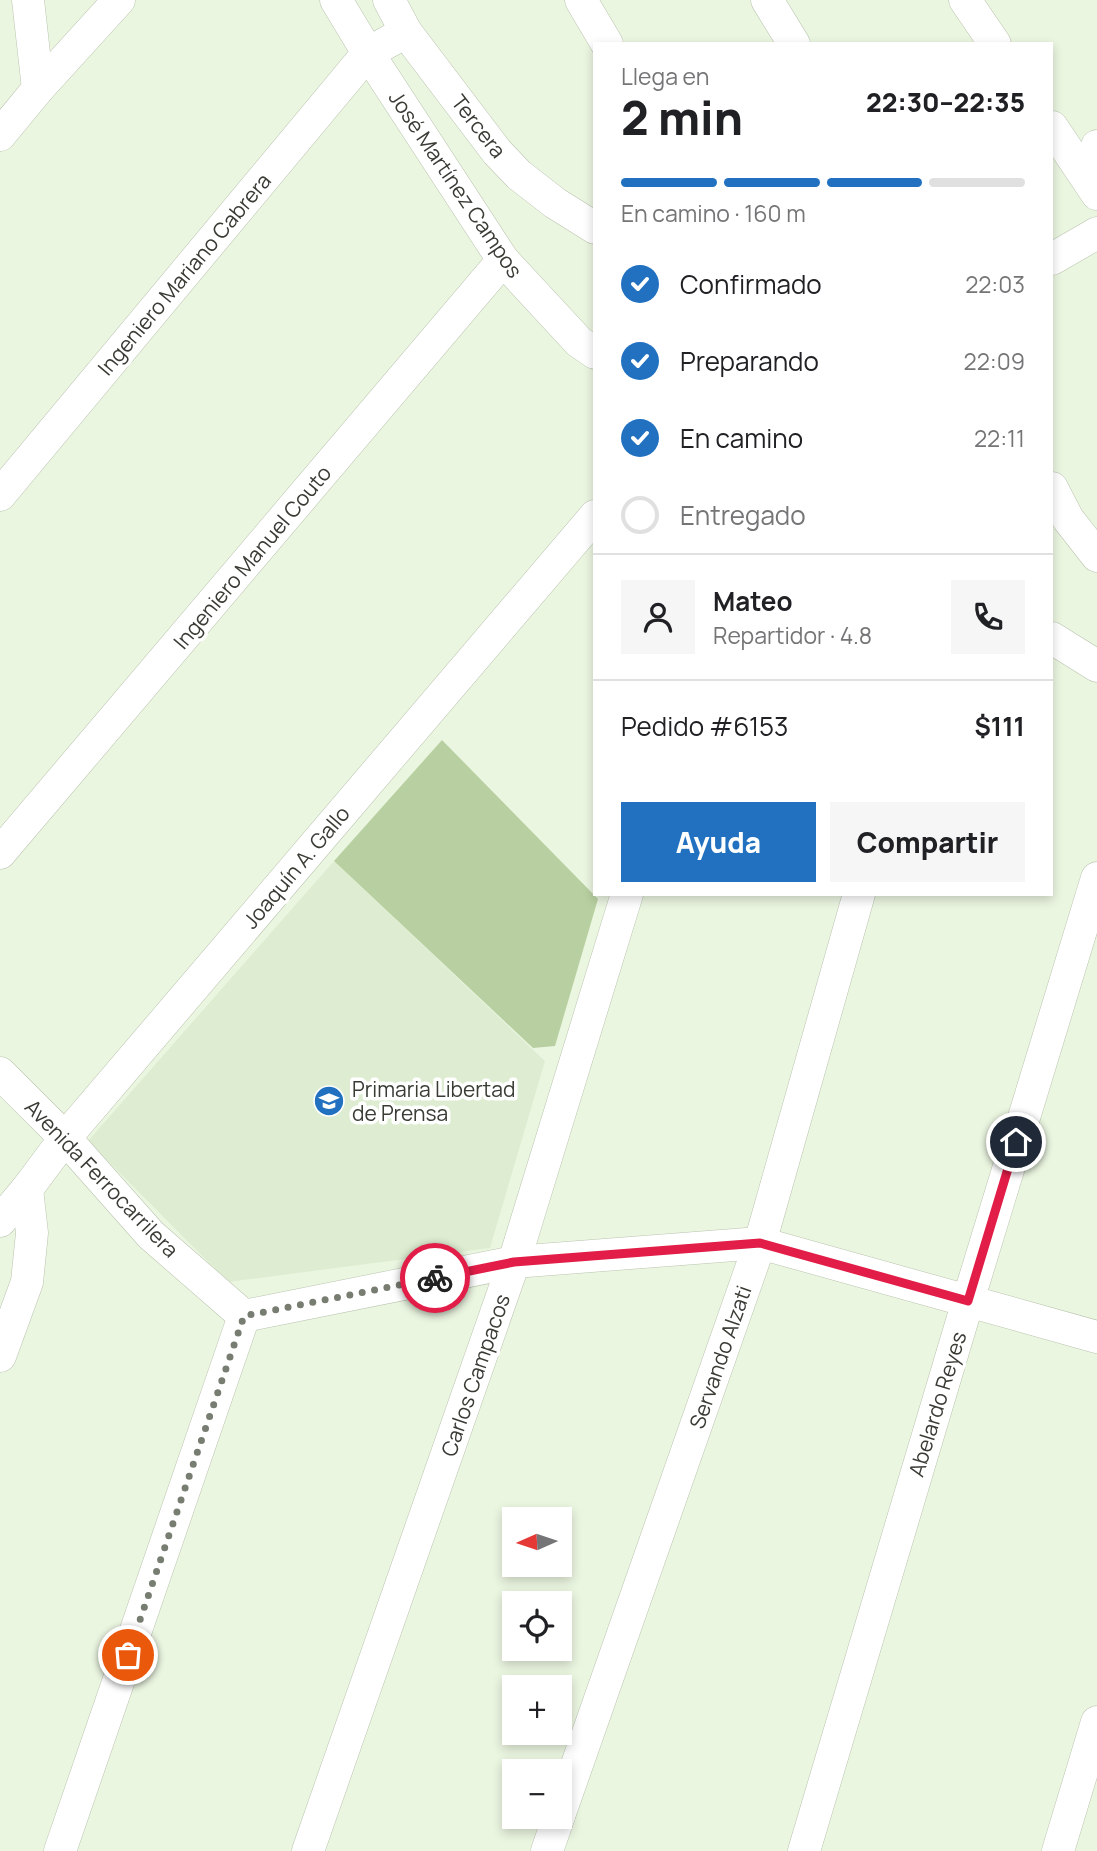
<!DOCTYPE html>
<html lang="es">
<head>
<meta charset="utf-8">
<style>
	body { margin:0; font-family:Manrope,sans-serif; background:#f6f6f6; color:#202124; height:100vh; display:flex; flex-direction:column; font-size:26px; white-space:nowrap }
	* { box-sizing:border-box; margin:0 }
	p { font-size:23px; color:#757577 }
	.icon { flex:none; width:38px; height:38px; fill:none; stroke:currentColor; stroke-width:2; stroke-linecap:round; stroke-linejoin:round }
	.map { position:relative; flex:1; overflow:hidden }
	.panel { position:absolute; left:593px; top:42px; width:460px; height:854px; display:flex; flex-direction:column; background:#fff; border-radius:0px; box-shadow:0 4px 10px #0003 }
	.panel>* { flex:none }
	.needle { width:46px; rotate:267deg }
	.buttons { position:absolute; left:502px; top:1507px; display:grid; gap:14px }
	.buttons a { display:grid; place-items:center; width:70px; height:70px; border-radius:0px; background:#fff; box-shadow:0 4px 10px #0003; font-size:35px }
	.pin { position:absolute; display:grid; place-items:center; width:60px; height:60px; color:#fff; margin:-30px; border:4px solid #fff; border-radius:50%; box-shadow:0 2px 7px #0007 }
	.courier { position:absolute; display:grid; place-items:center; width:70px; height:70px; margin:-35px; border:5px solid #e11d48; border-radius:50%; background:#fff; color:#222; box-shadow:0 2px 9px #0007 }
	.summary em { font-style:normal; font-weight:800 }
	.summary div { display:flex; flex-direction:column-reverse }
	.summary { display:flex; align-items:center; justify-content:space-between; height:119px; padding:0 28px }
	h1 { font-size:46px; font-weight:800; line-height:52px }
	.bar { display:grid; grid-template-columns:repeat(4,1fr); gap:10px 7px; align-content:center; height:84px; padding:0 28px }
	.bar i { height:9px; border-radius:5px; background:#e0e0e0 }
	.bar .active { background:#2171c0 }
	.bar p { grid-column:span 4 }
	.line { display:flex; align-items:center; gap:18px; padding:0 28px; border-top:2px solid #e0e0e0 }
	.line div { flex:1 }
	.round { display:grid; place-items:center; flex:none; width:74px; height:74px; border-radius:0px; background:#f6f6f6 }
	ol { padding:0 28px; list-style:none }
	li { display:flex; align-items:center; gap:21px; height:77px }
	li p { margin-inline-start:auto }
	li .icon { padding:7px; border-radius:50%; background:#2171c0; color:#fff; stroke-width:4 }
	li:last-child { color:#757577 }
	li i { width:38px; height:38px; border:4px solid #e0e0e0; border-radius:50% }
	.primary-button { display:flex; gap:14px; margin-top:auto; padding:14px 28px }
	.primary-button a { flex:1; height:80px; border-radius:0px; background:#2171c0; color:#fff; font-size:28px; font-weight:800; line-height:80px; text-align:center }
	.primary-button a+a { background:#f6f6f6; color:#202124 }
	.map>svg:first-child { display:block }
	.built { fill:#deedd1 }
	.green { fill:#b8d0a1 }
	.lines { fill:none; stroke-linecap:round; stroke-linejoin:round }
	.minor-casing { stroke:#bac4b0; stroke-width:33 }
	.minor { stroke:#fff; stroke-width:32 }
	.done { stroke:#777d71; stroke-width:7; stroke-dasharray:0 12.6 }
	.route { stroke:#e11d48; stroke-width:9 }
	.labels { text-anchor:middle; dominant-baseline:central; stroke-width:7; stroke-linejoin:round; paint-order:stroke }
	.street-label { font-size:21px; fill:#383c34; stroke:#fff }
	.poi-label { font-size:21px; fill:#383c34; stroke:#fff; text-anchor:start }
</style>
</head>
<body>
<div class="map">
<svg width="1097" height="1851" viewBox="0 0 1097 1851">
	<rect width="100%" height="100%" fill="#ebf6e1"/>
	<path class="built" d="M334 861 545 1061 490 1248 228 1282 88 1141Z"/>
	<path class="green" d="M442 740 598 899 555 1046 533 1048 334 861Z"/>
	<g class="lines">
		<g class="minor-casing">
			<g id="minor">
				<path d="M28 0 38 89"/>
				<path d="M336 0 368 53 503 260 579 342 595 353"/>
				<path d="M389 0 406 32 497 152 519 175 555 203 595 228"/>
				<path d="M581 0 607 44"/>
				<path d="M767 0 794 44"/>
				<path d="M965 0 995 44"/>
				<path d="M1052 127 1097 194"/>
				<path d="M0 135 38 89 119 0"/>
				<path d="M1087 178 1097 146"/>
				<path d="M1052 259 1097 233"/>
				<path d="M1052 488 1068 519 1097 556"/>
				<path d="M0 495 368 53 406 32"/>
				<path d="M1052 638 1097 666"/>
				<path d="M0 853 503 260"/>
				<path d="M0 1073 65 1138 151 1235 244 1316"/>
				<path d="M0 1221 27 1189 65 1138 595 516"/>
				<path d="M244 1316 514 1262 760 1243 1097 1337"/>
				<path d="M0 1356 27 1282 32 1233 27 1189"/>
				<path d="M560 1813 760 1243 859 894"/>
				<path d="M60 1851 244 1316"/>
				<path d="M308 1851 514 1262 627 894"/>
				<path d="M547 1851 559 1816"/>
				<path d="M804 1851 968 1301 1097 878"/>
				<path d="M1058 1851 1097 1722"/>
			</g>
		</g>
		<use href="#minor" class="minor"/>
	</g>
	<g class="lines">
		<path class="done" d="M128 1655 244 1316 435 1278"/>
		<path class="route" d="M435 1278 514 1262 760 1243 968 1301 1016 1142"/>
	</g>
	<defs>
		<g id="school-disc" transform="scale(1.575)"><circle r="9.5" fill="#2171c0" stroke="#fff"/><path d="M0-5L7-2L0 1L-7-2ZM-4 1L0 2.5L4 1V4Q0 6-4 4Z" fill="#fff"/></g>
	</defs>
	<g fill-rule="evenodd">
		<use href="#school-disc" x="329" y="1101"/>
	</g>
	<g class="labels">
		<g class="street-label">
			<text transform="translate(479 126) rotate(52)">Tercera</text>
			<text transform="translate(456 184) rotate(56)">José Martínez Campos</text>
			<text transform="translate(184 274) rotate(-50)">Ingeniero Mariano Cabrera</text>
			<text transform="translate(252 557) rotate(-50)">Ingeniero Manuel Couto</text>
			<text transform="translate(296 867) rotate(-50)">Joaquín A. Gallo</text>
			<text transform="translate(102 1178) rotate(46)">Avenida Ferrocarrilera</text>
			<text transform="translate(720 1357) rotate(-71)">Servando Alzati</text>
			<text transform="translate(475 1375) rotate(-71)">Carlos Campacos</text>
			<text transform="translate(937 1404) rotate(-73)">Abelardo Reyes</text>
		</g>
		<g class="poi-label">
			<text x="352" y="1089">Primaria Libertad<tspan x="352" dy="24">de Prensa</tspan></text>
		</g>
	</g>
</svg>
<div class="buttons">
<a><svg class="needle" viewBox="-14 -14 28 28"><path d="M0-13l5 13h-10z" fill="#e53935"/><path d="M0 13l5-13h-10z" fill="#757577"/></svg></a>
<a><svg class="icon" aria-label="locate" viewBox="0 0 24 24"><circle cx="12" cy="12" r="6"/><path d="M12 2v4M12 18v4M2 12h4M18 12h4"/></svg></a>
<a>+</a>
<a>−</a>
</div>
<div class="pin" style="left:128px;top:1655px;background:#ea580c"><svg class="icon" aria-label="bag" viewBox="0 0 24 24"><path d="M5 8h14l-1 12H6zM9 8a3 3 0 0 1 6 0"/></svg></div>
<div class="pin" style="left:1016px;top:1142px;background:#1f2937"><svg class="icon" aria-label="home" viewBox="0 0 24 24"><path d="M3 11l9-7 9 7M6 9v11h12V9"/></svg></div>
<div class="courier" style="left:435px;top:1278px"><svg class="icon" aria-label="bike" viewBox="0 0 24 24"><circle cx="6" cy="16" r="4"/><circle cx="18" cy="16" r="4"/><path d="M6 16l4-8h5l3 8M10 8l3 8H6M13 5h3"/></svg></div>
<section class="panel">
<div class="summary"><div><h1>2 min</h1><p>Llega en</p></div><em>22:30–22:35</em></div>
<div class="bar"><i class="active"></i><i class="active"></i><i class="active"></i><i></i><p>En camino · 160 m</p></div>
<ol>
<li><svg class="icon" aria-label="check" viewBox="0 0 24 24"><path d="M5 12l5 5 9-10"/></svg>Confirmado<p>22:03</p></li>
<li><svg class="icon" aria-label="check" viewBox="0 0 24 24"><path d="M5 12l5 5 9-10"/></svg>Preparando<p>22:09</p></li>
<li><svg class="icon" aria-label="check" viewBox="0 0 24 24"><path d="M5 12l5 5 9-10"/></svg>En camino<p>22:11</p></li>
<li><i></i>Entregado</li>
</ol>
<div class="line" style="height:126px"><a class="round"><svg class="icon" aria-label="person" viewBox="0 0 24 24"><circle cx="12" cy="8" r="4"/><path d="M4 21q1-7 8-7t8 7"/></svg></a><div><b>Mateo</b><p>Repartidor · 4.8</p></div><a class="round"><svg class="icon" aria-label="phone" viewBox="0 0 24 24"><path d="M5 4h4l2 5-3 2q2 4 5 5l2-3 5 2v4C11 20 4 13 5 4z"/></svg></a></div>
<div class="line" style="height:91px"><div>Pedido #6153</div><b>$111</b></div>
<div class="primary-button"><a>Ayuda</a><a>Compartir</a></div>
</section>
</div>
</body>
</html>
